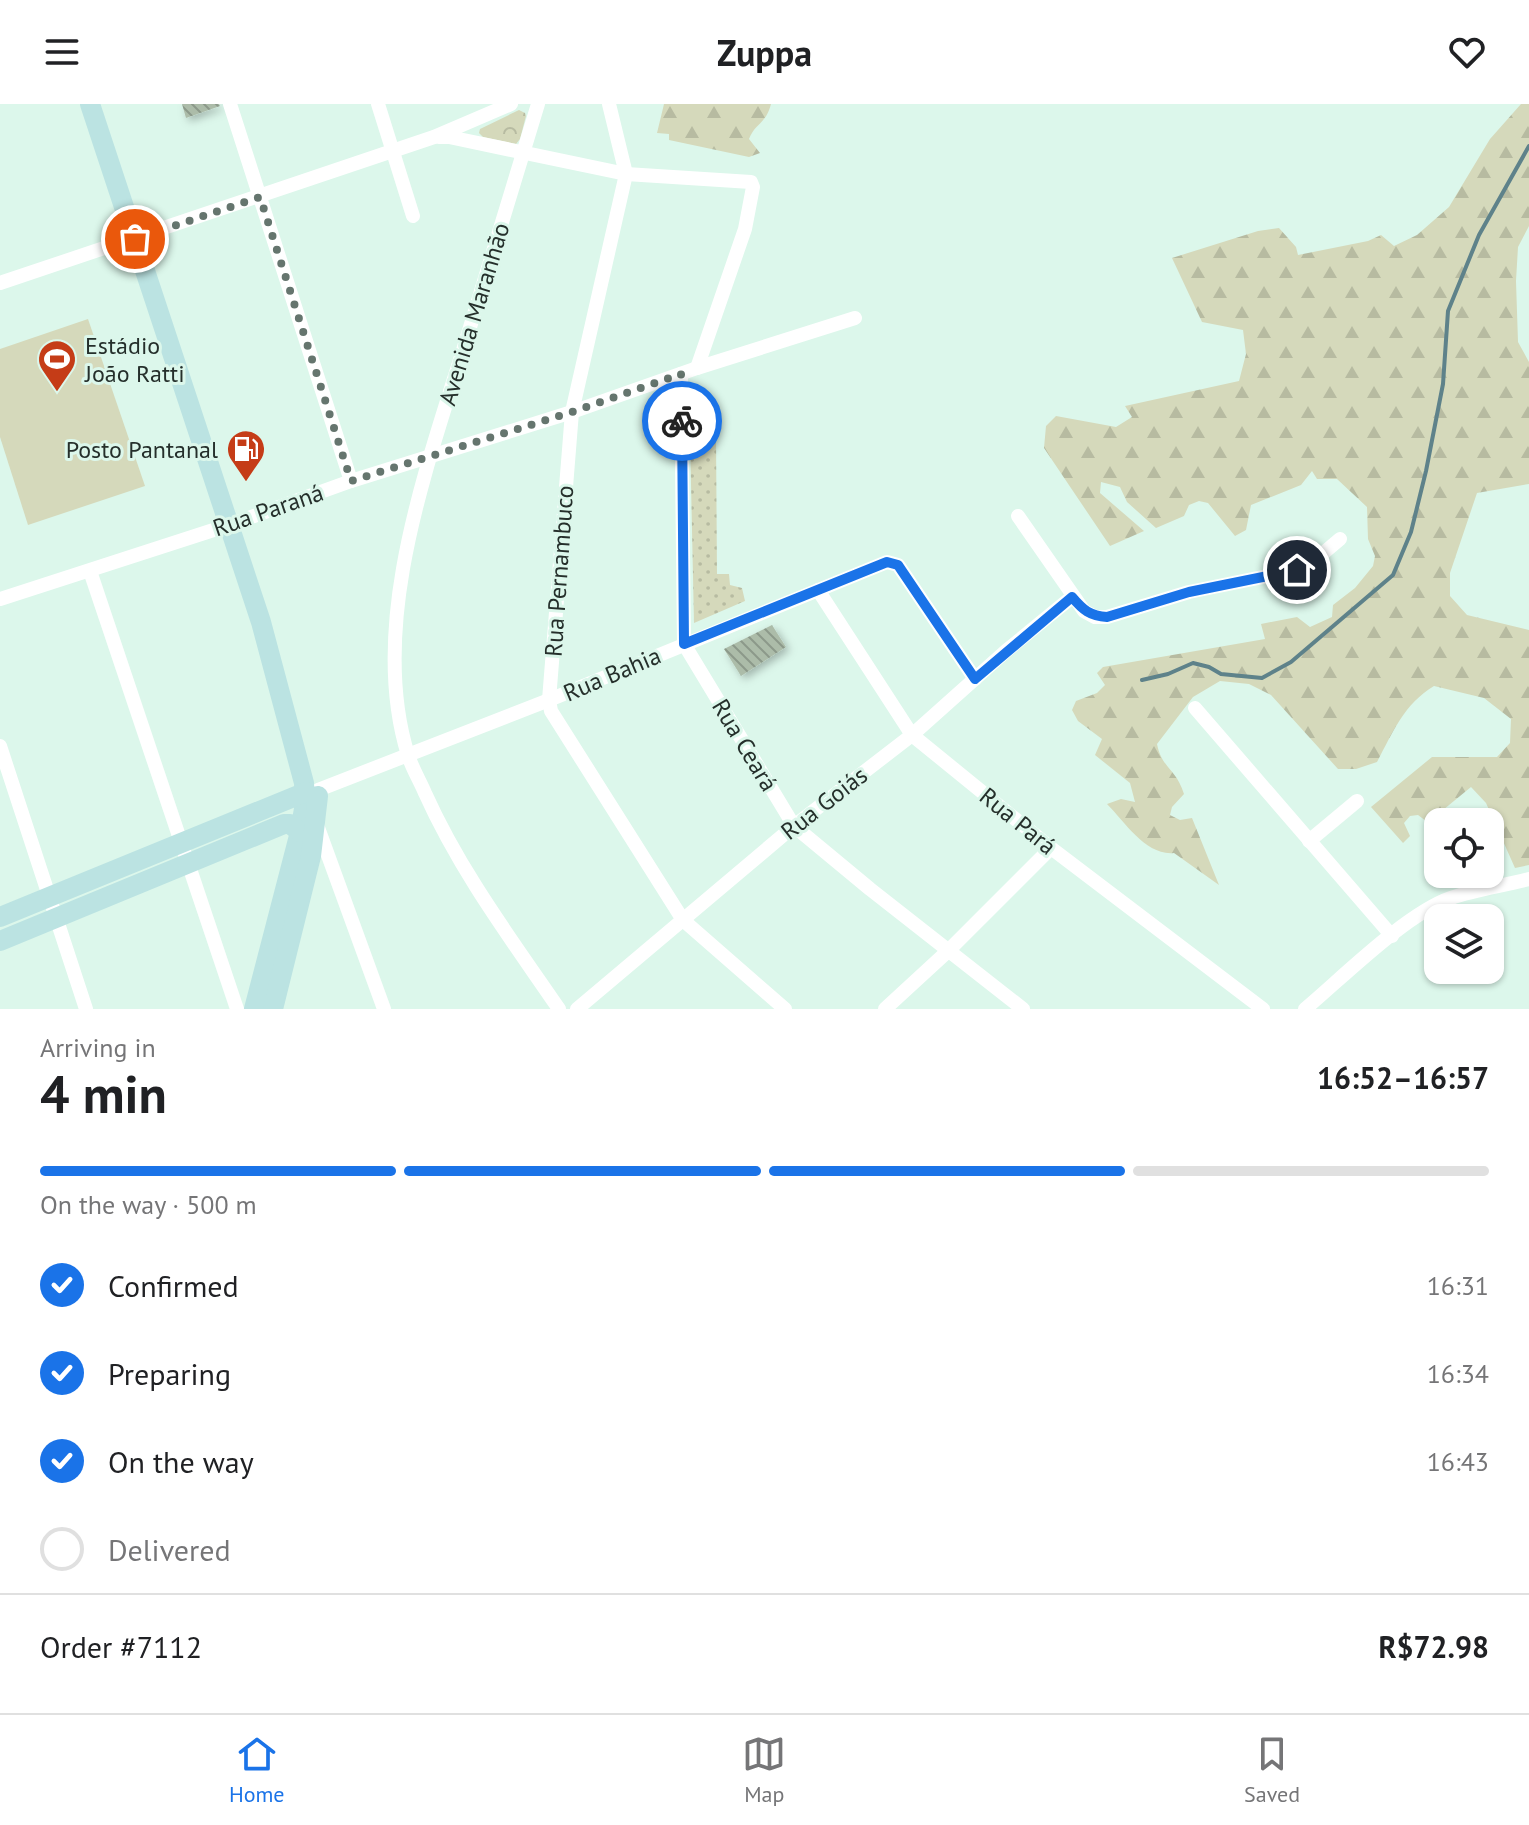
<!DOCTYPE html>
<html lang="en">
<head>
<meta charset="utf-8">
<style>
	body { margin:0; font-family:"PT Sans",sans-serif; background:#f6f6f6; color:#202124; height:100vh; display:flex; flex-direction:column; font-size:30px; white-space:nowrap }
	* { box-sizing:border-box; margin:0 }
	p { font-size:26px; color:#757577 }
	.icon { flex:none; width:44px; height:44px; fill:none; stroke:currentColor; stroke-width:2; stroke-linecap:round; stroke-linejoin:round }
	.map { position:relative; height:905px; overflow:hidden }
	.details { display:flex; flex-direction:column; background:#fff; flex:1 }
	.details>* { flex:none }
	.fabs { position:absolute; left:1424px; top:704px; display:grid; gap:16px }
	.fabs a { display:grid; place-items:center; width:80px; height:80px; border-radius:16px; background:#fff; box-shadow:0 2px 6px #0004; font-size:40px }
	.pin { position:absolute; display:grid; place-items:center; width:68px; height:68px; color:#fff; margin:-34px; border:4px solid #fff; border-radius:50%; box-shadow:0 2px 8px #0007 }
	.courier { position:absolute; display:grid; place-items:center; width:80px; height:80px; margin:-40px; border:6px solid #1a73e8; border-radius:50%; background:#fff; color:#222; box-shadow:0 2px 10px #0007 }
	.headline em { font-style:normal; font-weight:700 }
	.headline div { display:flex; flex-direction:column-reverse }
	.headline { display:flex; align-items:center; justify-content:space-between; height:136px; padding:0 40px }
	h1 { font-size:52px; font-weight:700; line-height:60px }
	.bar { display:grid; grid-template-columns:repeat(4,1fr); gap:12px 8px; align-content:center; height:96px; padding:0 40px }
	.bar i { height:10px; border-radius:6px; background:#e0e0e0 }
	.bar .current { background:#1a73e8 }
	.bar p { grid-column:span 4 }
	.line { display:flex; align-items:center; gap:20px; padding:0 40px; border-top:2px solid #e0e0e0 }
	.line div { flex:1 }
	ol { padding:0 40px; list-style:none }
	li { display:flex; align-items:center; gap:24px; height:88px }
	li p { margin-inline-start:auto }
	li .icon { padding:8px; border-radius:50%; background:#1a73e8; color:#fff; stroke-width:4 }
	li:last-child { color:#757577 }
	li i { width:44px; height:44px; border:4px solid #e0e0e0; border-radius:50% }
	header { display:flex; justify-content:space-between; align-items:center; height:104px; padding:0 40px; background:#fff; font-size:36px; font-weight:700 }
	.tabs { display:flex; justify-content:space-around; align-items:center; height:112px; border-top:2px solid #e0e0e0; background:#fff; font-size:22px; color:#757577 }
	.tabs a { display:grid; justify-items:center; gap:4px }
	.tabs .current { color:#1a73e8 }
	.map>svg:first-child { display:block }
	.grass { fill:url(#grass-dots) }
	.forest { fill:url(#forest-firs) }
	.park { fill:url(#park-crowns) }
	.garden { fill:#d5d9bb }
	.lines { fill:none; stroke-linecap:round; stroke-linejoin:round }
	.stream { stroke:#5e828a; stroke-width:4 }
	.building { fill:url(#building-back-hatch); filter:url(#shadow) }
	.street { stroke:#fff; stroke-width:14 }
	.secondary { stroke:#bbe3e2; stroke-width:20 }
	.done { stroke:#65756e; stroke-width:8; stroke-dasharray:0 14.4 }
	.route { stroke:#1a73e8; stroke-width:10 }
	.labels { text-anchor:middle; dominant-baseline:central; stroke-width:6; stroke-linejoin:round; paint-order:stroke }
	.street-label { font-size:24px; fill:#252f2b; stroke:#dcf7eb }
	.poi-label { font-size:24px; fill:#252f2b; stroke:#dcf7eb; text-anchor:start }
</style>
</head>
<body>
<header><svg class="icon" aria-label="menu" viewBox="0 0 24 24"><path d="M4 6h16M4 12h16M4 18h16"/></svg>Zuppa<svg class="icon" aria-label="heart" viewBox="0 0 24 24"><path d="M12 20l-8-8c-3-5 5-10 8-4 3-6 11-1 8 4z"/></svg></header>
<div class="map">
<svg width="1529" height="905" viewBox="0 0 1529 905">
	<defs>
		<pattern id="grass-dots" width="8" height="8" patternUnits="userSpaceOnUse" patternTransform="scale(2)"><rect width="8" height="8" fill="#d5d9bb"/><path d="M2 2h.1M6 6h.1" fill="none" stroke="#b7bba1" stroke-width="1.8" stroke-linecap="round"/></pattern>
		<pattern id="forest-firs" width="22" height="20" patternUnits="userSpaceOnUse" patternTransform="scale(2)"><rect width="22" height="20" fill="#d5d9bb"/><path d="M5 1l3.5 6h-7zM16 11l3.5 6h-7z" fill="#b7bba1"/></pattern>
		<pattern id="park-crowns" width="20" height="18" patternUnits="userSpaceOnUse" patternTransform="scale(2)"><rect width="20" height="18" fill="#d5d9bb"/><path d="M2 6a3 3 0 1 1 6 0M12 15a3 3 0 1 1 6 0" fill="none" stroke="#b7bba1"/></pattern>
		<pattern id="building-back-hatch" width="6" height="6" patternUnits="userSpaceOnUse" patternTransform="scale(2)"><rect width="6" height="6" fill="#acbca9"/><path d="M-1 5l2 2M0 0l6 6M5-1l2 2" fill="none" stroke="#8c998a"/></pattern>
		<filter id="shadow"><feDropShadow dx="3.5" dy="3.5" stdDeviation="4" flood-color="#0004"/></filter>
	</defs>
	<rect width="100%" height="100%" fill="#dcf7eb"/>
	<path class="grass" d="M716 332 717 470H729L730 481 742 484 745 497 694 519 690 333Z"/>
	<g class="forest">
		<path d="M664 0H771C766 20 755 19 749 35L760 49 749 53 669 36V30L657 29Z"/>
		<path d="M1521 0H1529V122L1518 143 1516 177 1518 238 1529 258V380L1477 389 1450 469V492L1467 511 1529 526V761L1515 764 1486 699 1471 683 1432 715 1426 717 1418 711 1410 712 1404 719 1410 732 1403 739 1371 703 1432 653H1497L1510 639 1511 615 1484 594 1434 582C1404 600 1393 628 1377 658L1356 665H1338L1271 591 1249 580 1220 577 1193 593 1157 640C1162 665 1176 664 1184 690L1172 703 1170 711 1180 716 1192 714 1219 781 1174 749C1146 752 1125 718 1107 700L1121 695 1135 698 1130 679 1095 651 1102 635 1078 617 1072 606 1076 597 1097 589 1105 581 1097 569 1103 563 1265 535 1261 520 1297 513 1310 523 1332 513 1333 501 1355 484 1373 462 1375 452 1368 435 1367 403 1337 375H1317L1312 367 1301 381 1251 401 1246 426 1235 432 1208 399 1199 397 1189 401 1184 412 1156 424 1127 398 1120 383 1101 378 1100 389 1144 427 1110 442 1044 344 1046 322 1056 312 1116 323 1132 313 1125 302 1239 277 1246 250 1243 226 1202 218 1172 154 1258 127 1279 124 1296 143 1298 151 1368 137 1381 131 1394 142 1417 131 1449 103 1490 35Z"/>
	</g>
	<path class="park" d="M519 6 525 9 526 12 520 35 516 40 483 33 479 29 480 25Z"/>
	<path class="garden" d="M88 215 145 382 28 421 0 333V245Z"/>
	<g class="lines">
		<path class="stream" d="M1142 576 1168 570 1193 559 1209 563 1221 570 1262 574 1291 558 1393 471 1411 428 1426 367 1443 280 1448 207 1479 131 1529 42"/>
	</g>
	<g class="building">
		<path d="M182 0H219L220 2 186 14Z"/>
		<path d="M772 521 786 543 741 572 724 545Z"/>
	</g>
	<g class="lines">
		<g class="street">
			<path d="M230 0 351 377"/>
			<path d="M378 0 413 112"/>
			<path d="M538 0C514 81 489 162 464 243 426 366 368 522 408 651 412 664 420 677 425 689 460 767 511 835 559 905"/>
			<path d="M609 0 626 70 572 308 549 596 551 607 683 816 785 905"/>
			<path d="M439 33H449L626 70 751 78 753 83 745 125 697 264"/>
			<path d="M0 179 434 33 511 0"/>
			<path d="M681 270 684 540 794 722 870 785 1023 905"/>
			<path d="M1018 412 1084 507 1095 513H1107L1189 488 1297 466 1314 457 1340 435"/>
			<path d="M90 467 237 905"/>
			<path d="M818 486 912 631 1051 744 1263 905"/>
			<path d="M0 495 229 421 351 377 572 308 697 264 855 214"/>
			<path d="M1195 604 1392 832"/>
			<path d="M0 642 86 905"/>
			<path d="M318 686 549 596 887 458 898 461 975 575"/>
			<path d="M317 721 384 905"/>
			<path d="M1309 737 1357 697"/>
			<path d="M577 905 794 722 912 631 1006 547 1072 493"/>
			<path d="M885 905 948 847 1051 744"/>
			<path d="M1305 905C1343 873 1407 809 1451 794 1476 785 1503 782 1529 775"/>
		</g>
		<g class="secondary">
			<path d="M90 0 261 518 304 679 305 699 300 728 254 905"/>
			<path d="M0 813 306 688"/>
			<path d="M0 837 284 720H290L300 728"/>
			<path d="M273 905 311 752 318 692"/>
		</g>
	</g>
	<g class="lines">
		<path class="done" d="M135 135 260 93 351 377 572 308 681 270 682 317"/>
		<path class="route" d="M682 317 684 540 887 458 898 461 902 467 975 575 1072 493C1083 506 1090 512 1107 513L1189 488 1297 466"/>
	</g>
	<defs>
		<g id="stadium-pin" transform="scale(2)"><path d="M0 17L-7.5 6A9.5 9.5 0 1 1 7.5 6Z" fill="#c53c17" stroke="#dcf7eb"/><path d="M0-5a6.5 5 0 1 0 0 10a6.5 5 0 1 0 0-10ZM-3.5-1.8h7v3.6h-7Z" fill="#fff"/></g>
		<g id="fuel-pin" transform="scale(2)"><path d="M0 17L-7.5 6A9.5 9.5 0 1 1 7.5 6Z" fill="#c53c17" stroke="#dcf7eb"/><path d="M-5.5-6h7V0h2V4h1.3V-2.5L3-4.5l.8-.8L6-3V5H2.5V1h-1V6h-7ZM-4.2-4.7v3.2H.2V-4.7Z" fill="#fff"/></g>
	</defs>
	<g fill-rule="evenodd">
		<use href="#stadium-pin" x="57" y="255"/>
		<use href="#fuel-pin" x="246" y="345"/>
	</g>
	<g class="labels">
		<g class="street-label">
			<text transform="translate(474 210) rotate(-73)">Avenida Maranhão</text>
			<text transform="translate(268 406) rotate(-19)">Rua Paraná</text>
			<text transform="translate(559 467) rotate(-86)">Rua Pernambuco</text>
			<text transform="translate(612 570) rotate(-23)">Rua Bahia</text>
			<text transform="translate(745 641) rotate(59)">Rua Ceará</text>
			<text transform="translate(824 699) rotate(-38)">Rua Goiás</text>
			<text transform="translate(1018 717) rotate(39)">Rua Pará</text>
		</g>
		<g class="poi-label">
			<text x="85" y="241">Estádio<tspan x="85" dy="28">João Ratti</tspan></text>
			<text x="218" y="345" text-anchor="end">Posto Pantanal</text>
		</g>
	</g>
</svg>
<div class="fabs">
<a><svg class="icon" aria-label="locate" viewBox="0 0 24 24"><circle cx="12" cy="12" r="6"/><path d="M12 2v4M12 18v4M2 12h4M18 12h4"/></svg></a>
<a><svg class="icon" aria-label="layers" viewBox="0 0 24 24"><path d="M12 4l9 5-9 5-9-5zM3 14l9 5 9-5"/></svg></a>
</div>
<div class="pin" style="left:135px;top:135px;background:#ea580c"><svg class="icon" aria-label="bag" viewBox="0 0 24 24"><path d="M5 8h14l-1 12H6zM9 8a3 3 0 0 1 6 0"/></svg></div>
<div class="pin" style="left:1297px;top:466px;background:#1f2937"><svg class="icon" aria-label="home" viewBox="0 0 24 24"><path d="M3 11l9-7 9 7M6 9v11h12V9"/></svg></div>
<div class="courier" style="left:682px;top:317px"><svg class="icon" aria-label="bike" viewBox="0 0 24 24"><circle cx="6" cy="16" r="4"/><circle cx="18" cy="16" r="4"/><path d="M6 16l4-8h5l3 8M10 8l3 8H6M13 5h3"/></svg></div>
</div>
<section class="details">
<div class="headline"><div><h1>4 min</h1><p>Arriving in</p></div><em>16:52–16:57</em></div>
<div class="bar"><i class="current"></i><i class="current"></i><i class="current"></i><i></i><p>On the way · 500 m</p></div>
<ol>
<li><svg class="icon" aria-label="check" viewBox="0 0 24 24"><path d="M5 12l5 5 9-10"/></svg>Confirmed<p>16:31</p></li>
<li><svg class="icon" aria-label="check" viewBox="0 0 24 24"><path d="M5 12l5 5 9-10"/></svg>Preparing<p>16:34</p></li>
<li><svg class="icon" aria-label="check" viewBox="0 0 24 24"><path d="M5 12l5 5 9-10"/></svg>On the way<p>16:43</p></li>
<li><i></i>Delivered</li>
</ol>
<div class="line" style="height:104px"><div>Order #7112</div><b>R$72.98</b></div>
</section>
<nav class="tabs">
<a class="current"><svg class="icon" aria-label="home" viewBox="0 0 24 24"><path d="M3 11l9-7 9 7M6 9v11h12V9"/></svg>Home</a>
<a><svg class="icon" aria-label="map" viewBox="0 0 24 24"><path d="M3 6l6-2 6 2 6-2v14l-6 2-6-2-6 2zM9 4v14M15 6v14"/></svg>Map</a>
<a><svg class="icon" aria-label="saved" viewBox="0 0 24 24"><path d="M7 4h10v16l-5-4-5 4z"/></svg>Saved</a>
</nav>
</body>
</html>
